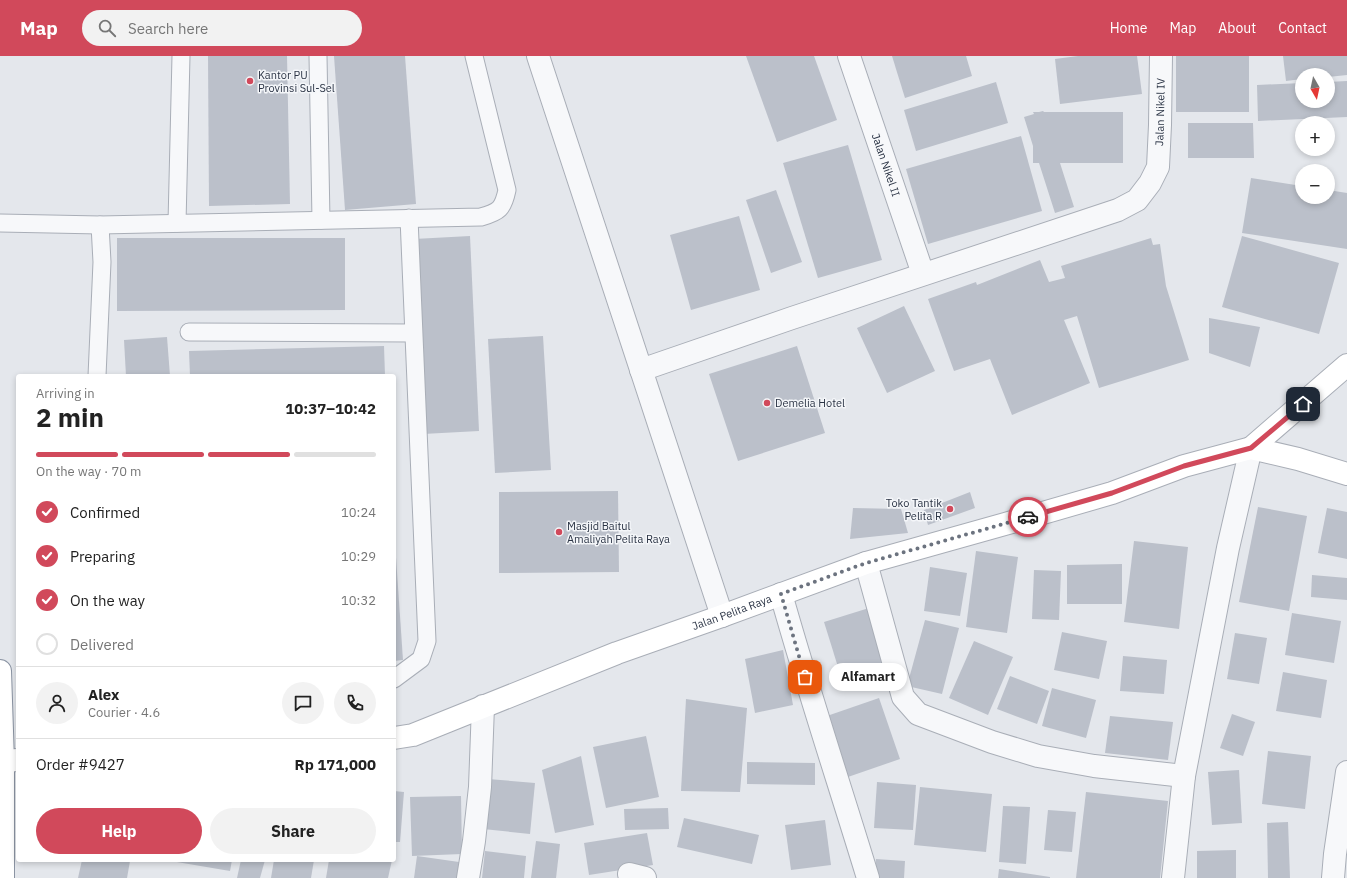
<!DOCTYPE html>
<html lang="en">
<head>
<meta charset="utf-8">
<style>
	body { margin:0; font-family:"IBM Plex Sans",sans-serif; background:#f2f2f2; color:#222; height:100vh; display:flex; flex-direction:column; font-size:15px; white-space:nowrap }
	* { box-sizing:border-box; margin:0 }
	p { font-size:13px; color:#767676 }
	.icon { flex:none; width:22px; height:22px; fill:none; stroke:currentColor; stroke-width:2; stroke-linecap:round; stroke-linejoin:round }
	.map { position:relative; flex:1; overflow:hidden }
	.details { position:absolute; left:16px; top:318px; width:380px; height:488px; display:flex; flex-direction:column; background:#fff; border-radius:4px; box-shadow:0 2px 6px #0003 }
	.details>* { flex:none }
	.needle { width:26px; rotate:171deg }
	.controls { position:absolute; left:1295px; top:12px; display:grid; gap:8px }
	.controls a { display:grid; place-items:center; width:40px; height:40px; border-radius:50%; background:#fff; box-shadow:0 2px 6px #0003; font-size:20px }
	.pin { position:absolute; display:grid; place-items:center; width:34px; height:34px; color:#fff; margin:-17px; border-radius:8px; box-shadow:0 2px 6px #0006 }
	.courier { position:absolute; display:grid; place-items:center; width:40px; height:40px; margin:-20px; border:3px solid #d1495b; border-radius:50%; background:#fff; color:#222; box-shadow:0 1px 5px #0007 }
	.bubble { position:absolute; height:28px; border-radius:14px; background:#fff; box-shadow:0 2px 6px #0003; font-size:13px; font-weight:800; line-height:28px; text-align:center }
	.head em { font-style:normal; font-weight:800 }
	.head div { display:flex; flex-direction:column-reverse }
	.head { display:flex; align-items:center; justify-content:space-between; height:68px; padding:0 20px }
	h1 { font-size:26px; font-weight:800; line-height:30px }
	.bar { display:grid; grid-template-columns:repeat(4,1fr); gap:6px 4px; align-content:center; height:48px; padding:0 20px }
	.bar i { height:5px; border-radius:3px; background:#e0e0e0 }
	.bar .current { background:#d1495b }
	.bar p { grid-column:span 4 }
	.line { display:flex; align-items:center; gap:10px; padding:0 20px; border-top:1px solid #e0e0e0 }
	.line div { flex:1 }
	.round { display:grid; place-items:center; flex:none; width:42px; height:42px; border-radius:21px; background:#f2f2f2 }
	ol { padding:0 20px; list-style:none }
	li { display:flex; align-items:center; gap:12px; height:44px }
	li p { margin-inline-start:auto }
	li .icon { padding:4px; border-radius:50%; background:#d1495b; color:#fff; stroke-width:4 }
	li:last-child { color:#767676 }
	li i { width:22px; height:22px; border:2px solid #e0e0e0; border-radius:50% }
	.cta { display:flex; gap:8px; margin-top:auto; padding:8px 20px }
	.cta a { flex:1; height:46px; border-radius:24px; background:#d1495b; color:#fff; font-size:16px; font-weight:800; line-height:46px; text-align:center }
	.cta a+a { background:#f2f2f2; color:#222 }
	header { display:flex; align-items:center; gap:24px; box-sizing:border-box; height:56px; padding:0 20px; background:#d1495b; color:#fff }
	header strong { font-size:19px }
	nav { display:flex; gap:22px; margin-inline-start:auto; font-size:14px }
	.search { width:280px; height:36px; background:#f2f2f2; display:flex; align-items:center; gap:10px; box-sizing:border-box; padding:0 14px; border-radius:22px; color:#767676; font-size:15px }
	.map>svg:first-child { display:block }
	.building { fill:#bbc0ca }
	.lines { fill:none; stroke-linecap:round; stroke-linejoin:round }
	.lane-casing { stroke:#a9aeb7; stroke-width:19 }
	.street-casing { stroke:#a9aeb7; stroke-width:24 }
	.secondary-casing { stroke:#a9aeb7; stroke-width:24 }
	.highway-casing { stroke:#8b94a3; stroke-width:24 }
	.lane { stroke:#f7f8fa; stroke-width:17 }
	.street { stroke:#f7f8fa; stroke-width:22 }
	.secondary { stroke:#fff; stroke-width:22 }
	.highway { stroke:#fff; stroke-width:22 }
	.done { stroke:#6c737f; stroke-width:4; stroke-dasharray:0 7.2 }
	.route { stroke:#d1495b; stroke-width:5 }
	.poi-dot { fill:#d1495b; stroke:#f4f6f9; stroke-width:1.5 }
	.labels { text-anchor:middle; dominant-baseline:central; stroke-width:3; stroke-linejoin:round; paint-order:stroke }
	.poi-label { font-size:11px; fill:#2b3445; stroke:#f4f6f9; text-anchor:start }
	.street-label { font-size:11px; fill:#2b3445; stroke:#f4f6f9 }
</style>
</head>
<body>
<header>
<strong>Map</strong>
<div class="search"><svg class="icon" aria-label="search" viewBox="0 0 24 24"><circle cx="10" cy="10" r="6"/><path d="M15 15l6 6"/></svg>Search here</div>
<nav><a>Home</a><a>Map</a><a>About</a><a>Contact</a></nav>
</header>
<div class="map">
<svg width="1347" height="822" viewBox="0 0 1347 822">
	<rect width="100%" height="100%" fill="#e4e7ec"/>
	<g class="building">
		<path d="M208 0H287L290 148 209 150Z"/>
		<path d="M334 0H405L416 148 345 154Z"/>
		<path d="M746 0H814L837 64 777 86Z"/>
		<path d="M892 0H966L972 20 905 42Z"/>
		<path d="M1078 0H1137L1142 38 1060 48 1055 3Z"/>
		<rect x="1176" y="0" width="73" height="56"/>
		<path d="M1283 0H1347V19L1328 21V19H1302V23L1286 25Z"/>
		<path d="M1347 25V61L1258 65 1257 29 1302 27V45H1328V26Z"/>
		<path d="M996 26 1008 67 916 95 904 54Z"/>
		<path d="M1043 55 1044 56H1123V107H1060L1074 151 1055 157 1039 107H1033V90L1024 61 1034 58 1033 56H1039Z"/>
		<path d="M1188 67H1253L1254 102H1188Z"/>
		<path d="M1021 80 1042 155 928 188 906 113Z"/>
		<path d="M848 89 882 204 818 222 783 107Z"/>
		<path d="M1251 122 1302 130V141H1328V134L1347 137V193L1242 177Z"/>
		<path d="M776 134 802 206 771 217 746 144Z"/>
		<path d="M739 160 760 234 691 254 670 179Z"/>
		<path d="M470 180 479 375 423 378 414 183Z"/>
		<path d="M1242 180 1339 207 1319 278 1222 251Z"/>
		<path d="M117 182H345V254L117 255Z"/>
		<path d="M1151 182 1153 189 1160 188 1166 230 1189 304 1099 332 1077 260 1064 264 1090 327 1012 359 990 303 954 315 928 243 976 226 977 229 1040 204 1049 226 1065 222 1061 210Z"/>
		<path d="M904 250 935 315 887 337 857 272Z"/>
		<path d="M1209 262 1260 271 1250 311 1209 297Z"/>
		<path d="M543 280 551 414 495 417 488 283Z"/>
		<path d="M167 281 170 320H126L124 284Z"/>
		<path d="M384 290 385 320H190L189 295Z"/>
		<path d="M797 290 825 377 738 405 709 318Z"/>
		<path d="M618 435 619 516 499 517V436Z"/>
		<path d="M970 436 975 452 928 469 924 454Z"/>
		<path d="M1258 451 1307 460 1289 555 1239 546Z"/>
		<path d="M853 452 901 453 908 477 850 483Z"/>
		<path d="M1327 452 1347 456V503L1318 497Z"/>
		<path d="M1134 485 1188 491 1179 573 1124 566Z"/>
		<path d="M394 487H395L403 604 394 605Z"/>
		<path d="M976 495 1018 501 1007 577 966 571Z"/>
		<path d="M1122 508V548H1067V509Z"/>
		<path d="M930 511 967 517 960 560 924 555Z"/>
		<path d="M1034 514 1061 515 1059 564 1032 563Z"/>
		<path d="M1312 519 1347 522V544L1311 541Z"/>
		<path d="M869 552 889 613 843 627 824 566Z"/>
		<path d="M1292 557 1341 565 1334 607 1285 599Z"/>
		<path d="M925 564 959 572 942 638 907 630Z"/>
		<path d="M1062 576 1107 585 1099 623 1054 614Z"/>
		<path d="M1235 577 1267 582 1259 628 1227 623Z"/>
		<path d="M974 585 1013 601 988 659 949 642Z"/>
		<path d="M783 594 793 649 755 657 745 603Z"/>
		<path d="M1123 600 1167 604 1164 638 1120 635Z"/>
		<path d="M1283 616 1327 624 1321 662 1276 655Z"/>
		<path d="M1010 620 1049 635 1037 668 997 653Z"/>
		<path d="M1052 632 1096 644 1086 682 1042 670Z"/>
		<path d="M879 642 900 703 845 722 824 661Z"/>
		<path d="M686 643 747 652 740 736 681 735Z"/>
		<path d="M1232 658 1255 666 1243 700 1220 692Z"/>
		<path d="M1110 660 1173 666 1168 704 1105 697Z"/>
		<path d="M646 680 659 741 606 752 593 691Z"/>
		<path d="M1268 695 1311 700 1305 753 1262 748Z"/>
		<path d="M581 700 594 769 555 777 542 714Z"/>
		<path d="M747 706 815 707V729L747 728Z"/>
		<path d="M1239 714 1242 767 1212 769 1208 716Z"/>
		<path d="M488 723 535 727 530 778 483 773Z"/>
		<path d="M877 726 916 729 913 774 874 772Z"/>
		<path d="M920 731 992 738 986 796 914 789Z"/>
		<path d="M394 735 404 736 400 786H394Z"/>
		<path d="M1086 736 1168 745 1160 822H1076Z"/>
		<path d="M461 740 462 798 412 800 410 741Z"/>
		<path d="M1003 750 1030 751 1026 808 999 806Z"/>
		<path d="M668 752 669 773 625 774 624 753Z"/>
		<path d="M1048 754 1076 756 1072 796 1044 794Z"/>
		<path d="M684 762 759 779 752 808 677 791Z"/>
		<path d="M825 764 831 809 791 814 785 769Z"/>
		<path d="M1288 766 1290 822H1268L1267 767Z"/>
		<path d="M647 777 653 809 589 819 584 787Z"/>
		<path d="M536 785 560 788 556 822H531Z"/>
		<path d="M1236 794V822H1197V795Z"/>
		<path d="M485 795 526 800 524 822H482Z"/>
		<path d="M417 800 459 806 457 822H414Z"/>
		<path d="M876 803 905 805 904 822H874Z"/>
		<path d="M82 804H125L130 805 127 822H78Z"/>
		<path d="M165 804H232L230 815Z"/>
		<path d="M241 804H265L260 822H237Z"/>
		<path d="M274 804H314L311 822H271Z"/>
		<path d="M329 804H392L388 822H326Z"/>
		<path d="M999 813 1050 821V822H998Z"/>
	</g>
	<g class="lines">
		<g class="lane-casing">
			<g id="lane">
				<path d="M318 0 321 164"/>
				<path d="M0 167 100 169 481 161C499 156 503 153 507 134L474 0"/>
				<path d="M177 167 181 0"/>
				<path d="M189 276 413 277"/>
				<path d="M97 320 102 206 100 169"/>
				<path d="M394 623 421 603 427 585 409 162"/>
			</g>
		</g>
		<g class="street-casing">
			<g id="street">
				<path d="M538 0 722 560"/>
				<path id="s1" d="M849 0 923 218"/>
				<path id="s2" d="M641 314 792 262 1118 154 1137 144 1150 127 1158 111 1160 69 1161 0"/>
				<path d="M866 507 903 641 918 658 992 686 1038 700 1094 710 1184 720"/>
				<path d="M781 538C808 634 839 727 868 822"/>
				<path d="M629 818 645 822"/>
				<path d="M468 822 474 785 480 731 483 650"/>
				<path d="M1173 822 1184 720 1228 492 1251 392"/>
				<path d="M1333 822 1335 798 1347 716"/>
			</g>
		</g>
		<g class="secondary-casing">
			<g id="secondary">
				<path d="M1251 392 1298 403 1347 418"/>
				<path id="s3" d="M394 682 413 679 617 597 722 560 866 507 1005 468 1112 437 1184 410 1251 392 1347 309"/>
				<path d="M3 705 18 704"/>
			</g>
		</g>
		<g class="highway-casing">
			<path id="highway" d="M0 615 3 705V822"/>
		</g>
		<use href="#lane" class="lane"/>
		<use href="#street" class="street"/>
		<use href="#secondary" class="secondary"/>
		<use href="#highway" class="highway"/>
	</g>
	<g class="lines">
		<path class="done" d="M805 621 781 538 866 507 1028 461"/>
		<path class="route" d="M1028 461 1112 437 1184 410 1251 392 1303 348"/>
	</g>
	<g class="poi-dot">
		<circle cx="250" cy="25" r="4"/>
		<circle cx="767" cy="347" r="4"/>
		<circle cx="950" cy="453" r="4"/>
		<circle cx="559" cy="476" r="4"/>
	</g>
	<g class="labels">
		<g class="poi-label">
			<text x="258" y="19">Kantor PU<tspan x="258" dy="13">Provinsi Sul-Sel</tspan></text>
			<text x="775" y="347">Demelia Hotel</text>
			<text x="942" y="447" text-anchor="end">Toko Tantik<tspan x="942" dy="13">Pelita R</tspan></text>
			<text x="567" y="470">Masjid Baitul<tspan x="567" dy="13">Amaliyah Pelita Raya</tspan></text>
		</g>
		<g class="street-label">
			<text stroke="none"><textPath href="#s2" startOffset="619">Jalan Nikel IV</textPath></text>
			<text stroke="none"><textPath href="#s1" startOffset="115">Jalan Nikel II</textPath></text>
			<text stroke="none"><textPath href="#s3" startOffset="361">Jalan Pelita Raya</textPath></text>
		</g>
	</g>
</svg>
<div class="controls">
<a><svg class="needle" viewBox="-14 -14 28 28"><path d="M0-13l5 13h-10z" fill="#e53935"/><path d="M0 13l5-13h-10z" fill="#767676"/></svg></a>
<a>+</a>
<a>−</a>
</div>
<div class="pin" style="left:805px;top:621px;background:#ea580c"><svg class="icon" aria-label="bag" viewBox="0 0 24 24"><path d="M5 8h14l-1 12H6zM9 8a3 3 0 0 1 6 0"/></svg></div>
<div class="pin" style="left:1303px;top:348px;background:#1f2937"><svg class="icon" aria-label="home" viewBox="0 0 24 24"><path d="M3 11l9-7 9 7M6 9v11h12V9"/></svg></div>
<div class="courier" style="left:1028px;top:461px"><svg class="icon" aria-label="car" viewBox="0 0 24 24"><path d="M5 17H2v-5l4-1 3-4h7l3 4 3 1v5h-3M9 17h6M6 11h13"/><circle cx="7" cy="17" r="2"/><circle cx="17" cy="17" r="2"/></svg></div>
<div class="bubble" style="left:829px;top:607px;width:78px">Alfamart</div>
<section class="details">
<div class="head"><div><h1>2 min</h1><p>Arriving in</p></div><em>10:37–10:42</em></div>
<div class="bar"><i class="current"></i><i class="current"></i><i class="current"></i><i></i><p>On the way · 70 m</p></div>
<ol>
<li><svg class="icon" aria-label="check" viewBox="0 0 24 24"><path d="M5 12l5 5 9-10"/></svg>Confirmed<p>10:24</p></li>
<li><svg class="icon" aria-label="check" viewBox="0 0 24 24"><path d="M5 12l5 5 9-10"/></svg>Preparing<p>10:29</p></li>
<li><svg class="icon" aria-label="check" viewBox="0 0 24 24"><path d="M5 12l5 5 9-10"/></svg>On the way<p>10:32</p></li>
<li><i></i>Delivered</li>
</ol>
<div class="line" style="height:72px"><a class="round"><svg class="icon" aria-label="person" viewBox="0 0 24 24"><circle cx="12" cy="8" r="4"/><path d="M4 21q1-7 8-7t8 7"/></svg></a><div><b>Alex</b><p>Courier · 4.6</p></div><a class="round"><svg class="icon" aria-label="chat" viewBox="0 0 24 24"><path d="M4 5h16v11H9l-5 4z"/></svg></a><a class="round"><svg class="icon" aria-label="phone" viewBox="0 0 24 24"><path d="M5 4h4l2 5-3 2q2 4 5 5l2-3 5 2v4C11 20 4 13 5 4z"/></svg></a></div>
<div class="line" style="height:52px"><div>Order #9427</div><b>Rp 171,000</b></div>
<div class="cta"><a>Help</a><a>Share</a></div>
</section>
</div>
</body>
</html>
